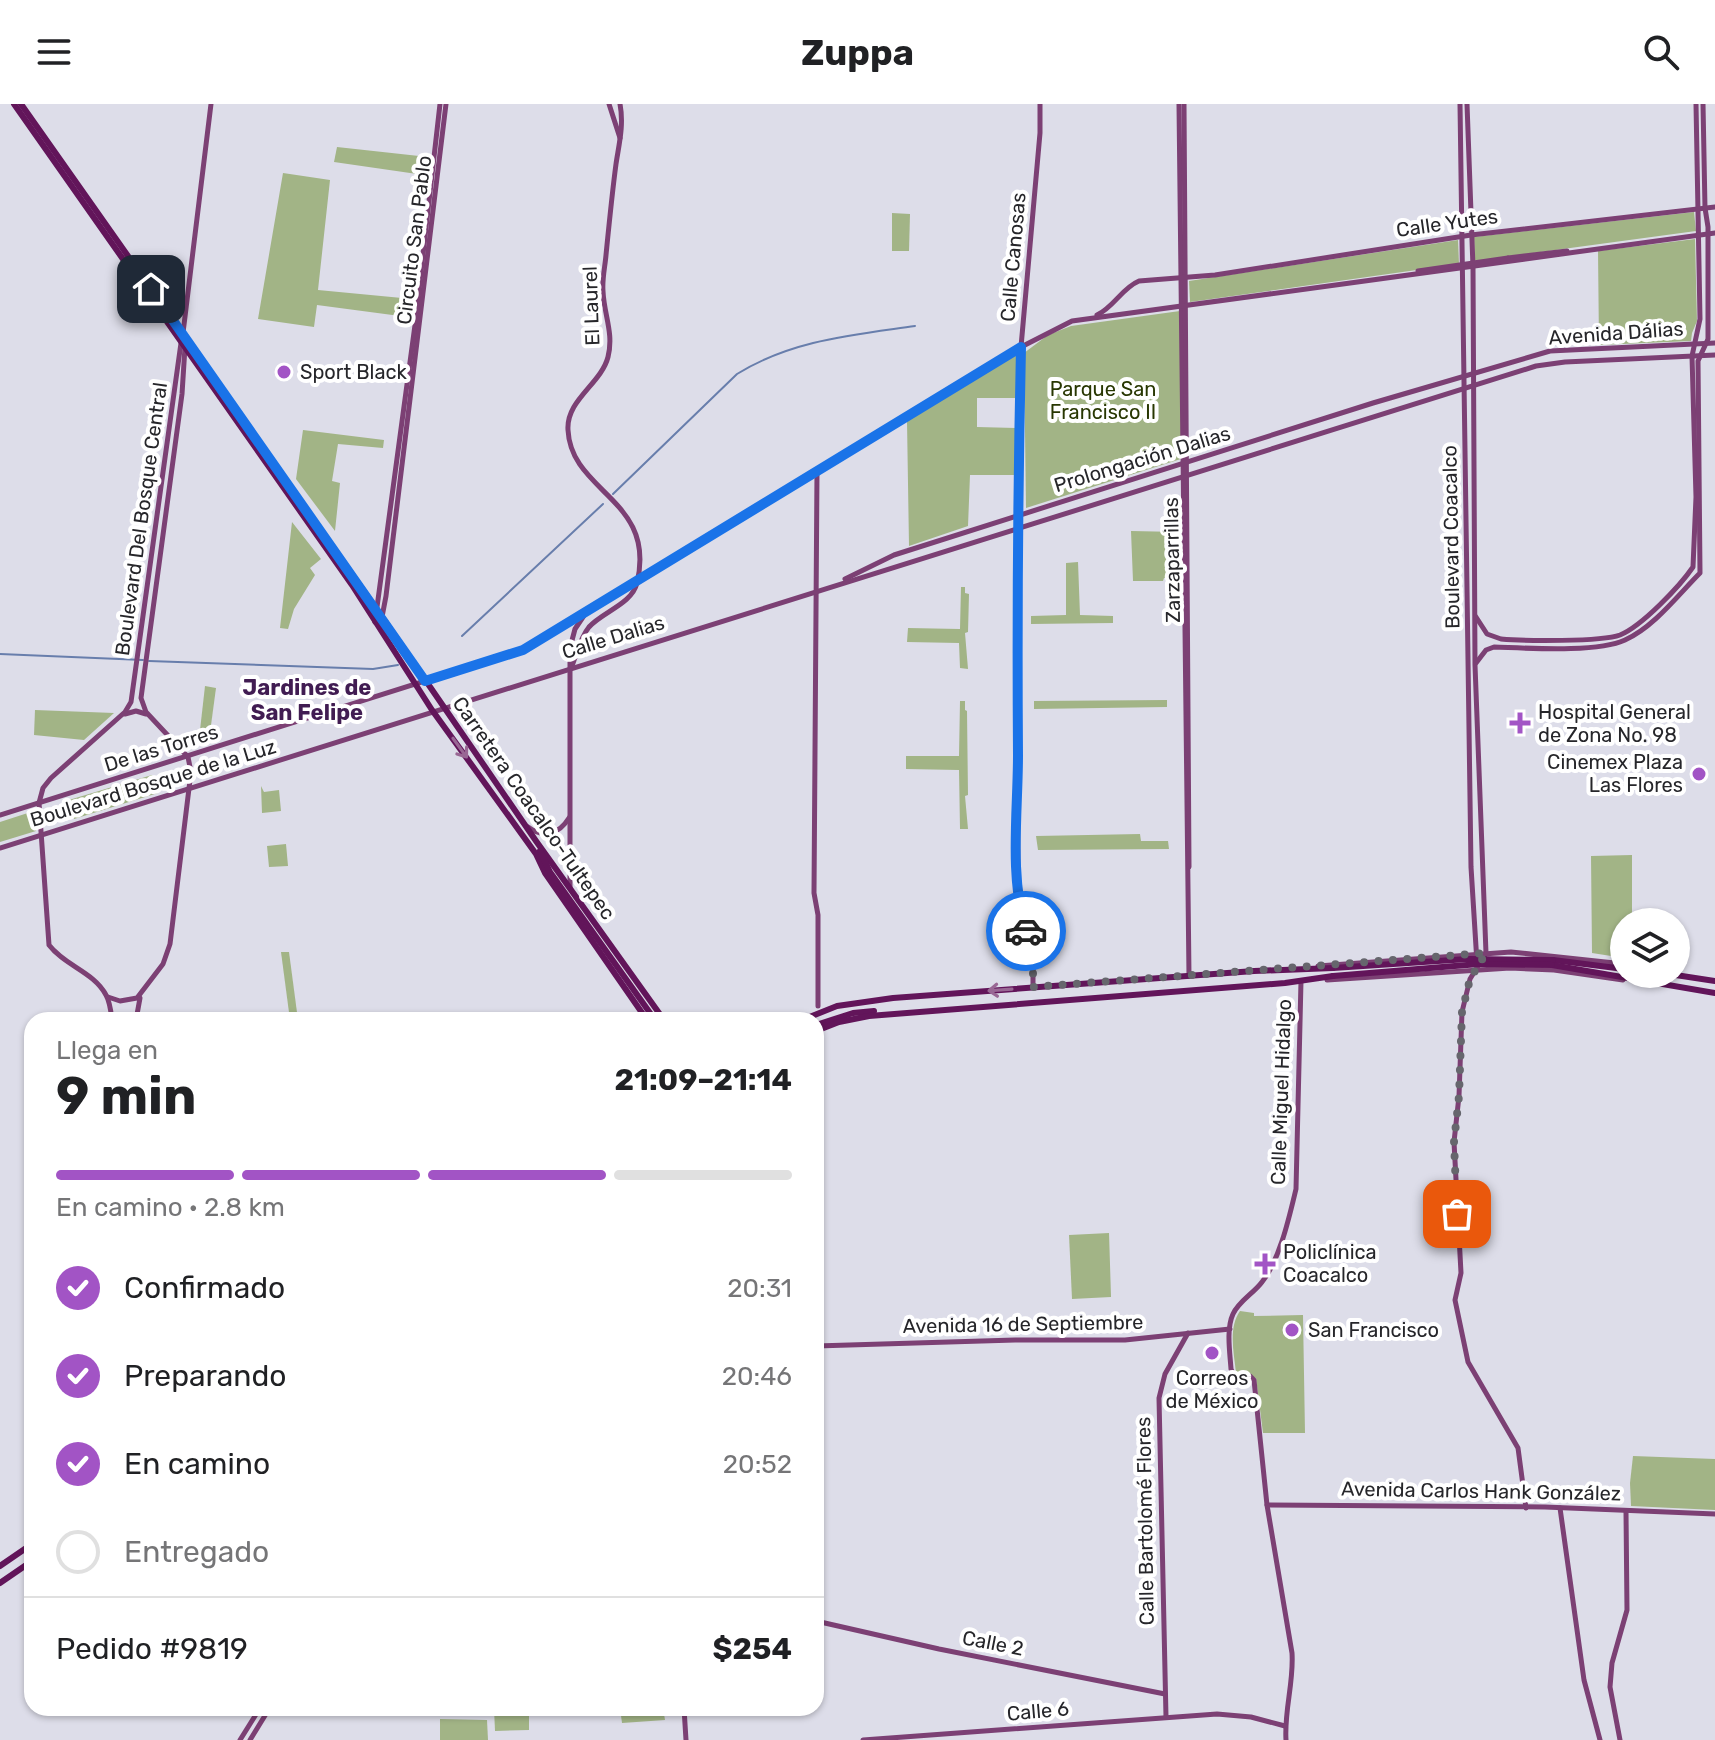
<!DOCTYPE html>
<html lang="es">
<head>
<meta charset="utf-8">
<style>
	body { margin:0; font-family:Rubik,sans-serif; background:#f6f6f6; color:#202124; height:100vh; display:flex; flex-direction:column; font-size:30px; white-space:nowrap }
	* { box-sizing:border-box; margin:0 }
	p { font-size:26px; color:#757577 }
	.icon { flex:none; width:44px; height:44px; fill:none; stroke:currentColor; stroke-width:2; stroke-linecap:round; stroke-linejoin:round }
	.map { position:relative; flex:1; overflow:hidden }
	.panel { position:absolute; left:24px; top:908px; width:800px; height:704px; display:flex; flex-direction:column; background:#fff; border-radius:24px; box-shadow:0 2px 6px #0004 }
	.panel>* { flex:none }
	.buttons { position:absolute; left:1610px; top:804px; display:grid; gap:16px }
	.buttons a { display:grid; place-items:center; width:80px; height:80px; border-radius:50%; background:#fff; box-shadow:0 2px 6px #0004; font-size:40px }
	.pin { position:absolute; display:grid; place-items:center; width:68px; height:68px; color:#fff; margin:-34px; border-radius:16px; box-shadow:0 4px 12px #0006 }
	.courier { position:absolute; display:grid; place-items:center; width:80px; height:80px; margin:-40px; border:6px solid #1a73e8; border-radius:50%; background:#fff; color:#222; box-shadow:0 2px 10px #0007 }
	.head em { font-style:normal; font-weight:700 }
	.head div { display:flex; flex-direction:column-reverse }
	.head { display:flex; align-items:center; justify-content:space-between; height:136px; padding:0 32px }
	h1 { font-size:52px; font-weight:700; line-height:60px }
	.bar { display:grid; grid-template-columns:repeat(4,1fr); gap:12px 8px; align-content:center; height:96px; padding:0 32px }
	.bar i { height:10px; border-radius:6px; background:#e0e0e0 }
	.bar .on { background:#a254c5 }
	.bar p { grid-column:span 4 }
	.line { display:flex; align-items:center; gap:20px; padding:0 32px; border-top:2px solid #e0e0e0 }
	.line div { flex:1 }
	ol { padding:0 32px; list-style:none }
	li { display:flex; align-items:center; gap:24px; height:88px }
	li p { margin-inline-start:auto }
	li .icon { padding:8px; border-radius:50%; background:#a254c5; color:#fff; stroke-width:4 }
	li:last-child { color:#757577 }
	li i { width:44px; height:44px; border:4px solid #e0e0e0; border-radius:50% }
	header { display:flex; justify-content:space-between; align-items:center; height:104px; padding:0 32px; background:#fff; font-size:36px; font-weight:700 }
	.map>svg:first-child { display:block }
	.green { fill:#a2b486 }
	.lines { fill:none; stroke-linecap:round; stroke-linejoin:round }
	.stream { stroke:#687eac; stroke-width:2 }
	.secondary { stroke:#7c4074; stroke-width:5 }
	.primary { stroke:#62155a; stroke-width:6 }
	.secondary-bridge { stroke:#7c4074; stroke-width:5 }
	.primary-bridge { stroke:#62155a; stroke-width:6 }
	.oneway { stroke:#996794 }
	.done { stroke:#66666d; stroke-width:8; stroke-dasharray:0 14.4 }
	.route { stroke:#1a73e8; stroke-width:10 }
	.poi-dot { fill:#a254c5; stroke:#fff; stroke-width:3 }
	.labels { text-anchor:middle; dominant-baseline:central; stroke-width:8; stroke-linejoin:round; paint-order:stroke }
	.street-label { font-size:20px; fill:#26262a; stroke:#fff }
	.poi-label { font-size:20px; fill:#26262a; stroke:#fff; text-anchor:start }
	.park-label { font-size:20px; fill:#283702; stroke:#fff }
	.neighbourhood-label { font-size:22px; font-weight:bold; fill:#411c52; stroke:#fff }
</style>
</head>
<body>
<header><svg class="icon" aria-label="menu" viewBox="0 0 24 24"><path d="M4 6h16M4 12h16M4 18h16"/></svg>Zuppa<svg class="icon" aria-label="search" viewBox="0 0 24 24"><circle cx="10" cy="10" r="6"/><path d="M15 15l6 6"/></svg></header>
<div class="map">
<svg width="1715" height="1636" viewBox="0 0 1715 1636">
	<rect width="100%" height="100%" fill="#dddde9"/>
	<g class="green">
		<path d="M337 43 419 52 417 70 334 58Z"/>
		<path d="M283 69 330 76 318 186 402 194 400 212 317 201 314 223 258 215Z"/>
		<path d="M1694 108 1696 127 1475 157 1474 133Z"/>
		<path d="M892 109 910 110 909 147H892Z"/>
		<path d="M1695 135 1697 217 1692 229 1691 237 1599 241 1598 147Z"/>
		<path d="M1458 136 1459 160 1190 198 1189 177Z"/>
		<path d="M1180 207 1184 354 1026 404 1024 249 1048 231 1071 222Z"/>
		<path d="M1017 250 1016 294H977V323L1016 324 1015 371H970L968 422 909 442 907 317Z"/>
		<path d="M303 326 384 336 383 344 338 340 332 377 340 379 335 427 296 375Z"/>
		<path d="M292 418 321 455 310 464 315 471 294 505 288 525 280 524Z"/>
		<path d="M1131 427 1179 428V473L1164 474 1163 477H1133Z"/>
		<path d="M1078 458 1080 511 1113 512V519L1031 520V512L1066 511V459Z"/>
		<path d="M961 483H965V489L969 490 968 528 965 529 968 565 960 564 959 539 907 538 908 524 960 525Z"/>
		<path d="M205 582 216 584 209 636 199 635Z"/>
		<path d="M1167 596V603L1034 605V597Z"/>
		<path d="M960 597H965V606L967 607 968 691 965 692 968 725H960L959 666 906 665V652H959Z"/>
		<path d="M35 606 114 609 84 636 34 631Z"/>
		<path d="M152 671 158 689 74 715 69 696Z"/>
		<path d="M261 682 264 688 279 686 281 707 262 709Z"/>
		<path d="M34 707 36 727 0 738V718Z"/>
		<path d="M1140 730 1141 737H1168L1169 745 1038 746 1036 732Z"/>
		<path d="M286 740 288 762 269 763 267 742Z"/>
		<path d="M1632 751V818H1624V854L1592 849 1591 752Z"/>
		<path d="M281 848H289L298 916H290Z"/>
		<path d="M1109 1129 1111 1193 1072 1195 1069 1131Z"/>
		<path d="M1240 1207 1254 1209V1212L1303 1211 1305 1329H1263L1256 1274 1236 1269C1234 1249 1228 1224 1240 1207Z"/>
		<path d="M1633 1352 1715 1355V1406L1631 1402 1630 1379Z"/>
		<path d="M494 1604H529V1626L495 1627Z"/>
		<path d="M620 1604H663L665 1616 622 1619Z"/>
		<path d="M440 1615 487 1616 488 1636H440Z"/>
	</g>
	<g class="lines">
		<g class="stream">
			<path d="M613 390 737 270C792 236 853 231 915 222"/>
			<path d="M462 532 603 400"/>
			<path d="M0 550 143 556"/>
			<path d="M149 557 373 565 398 561"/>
		</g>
		<g class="secondary">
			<path d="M609 0 620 34"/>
			<path d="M1179 0 1189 872"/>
			<path d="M1184 0 1189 763"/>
			<path d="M1460 0 1471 763 1477 859"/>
			<path d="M1467 0 1473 163 1475 561 1486 849 1470 875 1462 908 1459 992 1454 1038 1461 1169 1455 1196 1468 1258 1518 1344 1526 1404"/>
			<path d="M1508 154 1567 147"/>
			<path d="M1097 211C1114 203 1122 184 1139 177L1215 171 1471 131 1715 103"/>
			<path d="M183 229 211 0"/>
			<path d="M817 367 814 789 818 811V902"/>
			<path d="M845 475 894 451 1373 299 1550 247 1715 239"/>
			<path d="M1476 513 1487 530 1501 535C1523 537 1601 538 1620 531 1642 522 1680 482 1693 463L1696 393 1692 252 1700 215 1696 0"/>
			<path d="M375 518 382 513 386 492 446 0"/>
			<path d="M375 518 415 221 440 0"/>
			<path d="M1476 559 1486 546 1494 543C1526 544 1597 549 1625 536 1654 523 1678 491 1700 469L1698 257 1708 235V123L1705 104 1703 0"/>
			<path d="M572 562C577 549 580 534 589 523 602 508 632 500 637 479 657 395 571 389 568 326 566 296 601 280 608 253 614 229 604 211 603 187 602 175 605 163 606 151 609 121 612 90 616 60 619 40 624 21 620 0"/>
			<path d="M125 610 136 607 146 610"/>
			<path d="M0 711 523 546 1021 243 1072 217 1715 129"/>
			<path d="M528 723C544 735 559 730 569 714"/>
			<path d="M0 744 1536 262 1565 258 1715 251"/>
			<path d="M570 784V544L575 525 585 510"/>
			<path d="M1318 862 1511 848 1624 860"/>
			<path d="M1327 876 1510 864 1554 866 1623 876"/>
			<path d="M1301 877 1296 1085C1289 1114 1280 1155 1262 1178 1254 1189 1239 1197 1233 1210 1226 1225 1230 1249 1231 1265L1234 1271 1250 1272 1254 1276 1267 1401 1545 1403 1715 1410"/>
			<path d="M1033 883V860L1019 804 1018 786 1016 465 1021 243 1040 29V0"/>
			<path d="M108 893 120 897 137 894 163 860 170 840 191 668 188 653 146 608 141 594 182 290 185 243"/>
			<path d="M112 916C111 908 110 898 106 891 94 868 65 862 49 841L39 699 43 684 51 674 125 608 131 598 181 239"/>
			<path d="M136 916 140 894"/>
			<path d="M816 1242 1015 1236H1125L1230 1225"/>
			<path d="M1267 1401 1292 1549C1294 1578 1284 1607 1286 1636"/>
			<path d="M1560 1404 1584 1576 1600 1636"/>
			<path d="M816 1517 939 1545 1165 1590"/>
			<path d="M684 1604 686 1636"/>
			<path d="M1166 1613 1159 1294 1165 1270 1188 1229"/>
			<path d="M240 1636 260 1604"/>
			<path d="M250 1636 269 1605 267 1604"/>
			<path d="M863 1636 1217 1610 1251 1613 1285 1622"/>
			<path d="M1620 1636 1610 1583 1612 1559 1627 1506 1626 1407"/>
		</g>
		<g class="primary">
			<path d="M14 0 352 481 432 606 536 750 545 769 647 916"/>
			<path d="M21 0 382 513 536 737 664 916"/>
			<path d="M540 747 550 768 655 916"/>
			<path d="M1553 856 1624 865"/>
			<path d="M1552 861 1715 889"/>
			<path d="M1669 870 1715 877"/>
			<path d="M802 916 837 902 893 894 1254 867 1333 864"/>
			<path d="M816 921 853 909 874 907"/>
			<path d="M816 927 839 918 869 912 1285 879 1333 872"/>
			<path d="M0 1462 32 1440"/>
			<path d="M0 1479 32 1457"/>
		</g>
		<path class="secondary-bridge" d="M1418 167 1508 154"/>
		<g class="primary-bridge">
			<path d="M1333 864 1468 855 1553 856"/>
			<path d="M1333 872 1479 860 1552 861"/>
		</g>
	</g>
	<defs><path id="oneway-shaft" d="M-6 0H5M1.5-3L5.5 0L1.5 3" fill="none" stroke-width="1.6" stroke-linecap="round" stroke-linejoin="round" transform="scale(2)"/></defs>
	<g class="oneway">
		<use href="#oneway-shaft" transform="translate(460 644) rotate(54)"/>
		<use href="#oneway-shaft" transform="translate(1000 886) rotate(176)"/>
	</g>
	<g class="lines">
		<path class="done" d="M1026 827 1033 860V883L1486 849 1470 875 1462 908 1459 992 1454 1038 1457 1110"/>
		<path class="route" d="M151 185 425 577 523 546 1021 243C1018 379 1017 515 1018 651 1018 708 1009 772 1026 827"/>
	</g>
	<g class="poi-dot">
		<circle cx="284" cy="268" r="8"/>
		<path d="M1516 607h8v8h8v8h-8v8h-8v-8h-8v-8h8z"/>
		<circle cx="1699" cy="670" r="8"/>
		<path d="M1261 1148h8v8h8v8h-8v8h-8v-8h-8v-8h8z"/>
		<circle cx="1292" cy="1226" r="8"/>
		<circle cx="1212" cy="1249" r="8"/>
	</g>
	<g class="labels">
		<g class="street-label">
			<text transform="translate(1447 119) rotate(-8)">Calle Yutes</text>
			<text transform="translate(414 136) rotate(-83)">Circuito San Pablo</text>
			<text transform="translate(1013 153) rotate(-85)">Calle Canosas</text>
			<text transform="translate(591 202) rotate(-92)">El Laurel</text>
			<text transform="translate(1616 229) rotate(-4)">Avenida Dálias</text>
			<text transform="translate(1142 355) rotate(-17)">Prolongación Dalias</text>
			<text transform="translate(141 415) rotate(-82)">Boulevard Del Bosque Central</text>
			<text transform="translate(1451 433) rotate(-91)">Boulevard Coacalco</text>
			<text transform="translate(1172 456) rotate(-91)">Zarzaparrillas</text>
			<text transform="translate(613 533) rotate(-17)">Calle Dalias</text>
			<text transform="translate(161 644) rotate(-17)">De las Torres</text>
			<text transform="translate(153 679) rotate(-17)">Boulevard Bosque de la Luz</text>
			<text transform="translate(534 704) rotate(55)">Carretera Coacalco-Tultepec</text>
			<text transform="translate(1281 988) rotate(-88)">Calle Miguel Hidalgo</text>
			<text transform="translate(1023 1220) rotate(-1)">Avenida 16 de Septiembre</text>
			<text transform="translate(1481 1387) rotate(1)">Avenida Carlos Hank González</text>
			<text transform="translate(1145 1417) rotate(-91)">Calle Bartolomé Flores</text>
			<text transform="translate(993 1539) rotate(11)">Calle 2</text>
			<text transform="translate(1038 1607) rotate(-5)">Calle 6</text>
		</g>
		<g class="poi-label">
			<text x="300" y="268">Sport Black</text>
			<text x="1538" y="608">Hospital General<tspan x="1538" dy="23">de Zona No. 98</tspan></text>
			<text x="1683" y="658" text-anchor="end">Cinemex Plaza<tspan x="1683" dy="23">Las Flores</tspan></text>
			<text x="1283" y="1148">Policlínica<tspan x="1283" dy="23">Coacalco</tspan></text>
			<text x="1308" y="1226">San Francisco</text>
			<text x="1212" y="1274" text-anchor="middle">Correos<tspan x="1212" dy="23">de México</tspan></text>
		</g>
		<g class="park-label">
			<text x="1103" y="285">Parque San<tspan x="1103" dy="23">Francisco II</tspan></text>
		</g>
		<g class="neighbourhood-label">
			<text x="307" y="583">Jardines de<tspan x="307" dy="25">San Felipe</tspan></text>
		</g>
	</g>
</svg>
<div class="buttons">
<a><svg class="icon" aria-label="layers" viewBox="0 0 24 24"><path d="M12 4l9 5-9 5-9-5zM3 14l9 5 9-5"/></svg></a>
</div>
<div class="pin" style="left:1457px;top:1110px;background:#ea580c"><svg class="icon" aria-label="bag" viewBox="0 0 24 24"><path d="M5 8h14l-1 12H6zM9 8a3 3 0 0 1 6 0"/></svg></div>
<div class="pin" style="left:151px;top:185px;background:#1f2937"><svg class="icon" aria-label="home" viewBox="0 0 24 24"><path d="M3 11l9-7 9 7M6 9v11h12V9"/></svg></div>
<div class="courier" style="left:1026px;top:827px"><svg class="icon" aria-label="car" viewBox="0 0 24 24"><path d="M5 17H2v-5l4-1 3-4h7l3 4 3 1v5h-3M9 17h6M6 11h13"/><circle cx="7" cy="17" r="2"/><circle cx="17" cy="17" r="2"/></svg></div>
<section class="panel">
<div class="head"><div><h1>9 min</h1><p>Llega en</p></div><em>21:09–21:14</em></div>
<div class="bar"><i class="on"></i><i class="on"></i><i class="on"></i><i></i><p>En camino · 2.8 km</p></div>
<ol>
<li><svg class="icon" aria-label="check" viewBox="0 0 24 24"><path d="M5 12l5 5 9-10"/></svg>Confirmado<p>20:31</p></li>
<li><svg class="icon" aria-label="check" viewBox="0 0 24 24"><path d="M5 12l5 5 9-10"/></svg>Preparando<p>20:46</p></li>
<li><svg class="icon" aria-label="check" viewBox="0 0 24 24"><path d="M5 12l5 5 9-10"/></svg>En camino<p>20:52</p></li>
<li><i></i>Entregado</li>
</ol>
<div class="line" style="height:104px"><div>Pedido #9819</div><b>$254</b></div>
</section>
</div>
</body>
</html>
